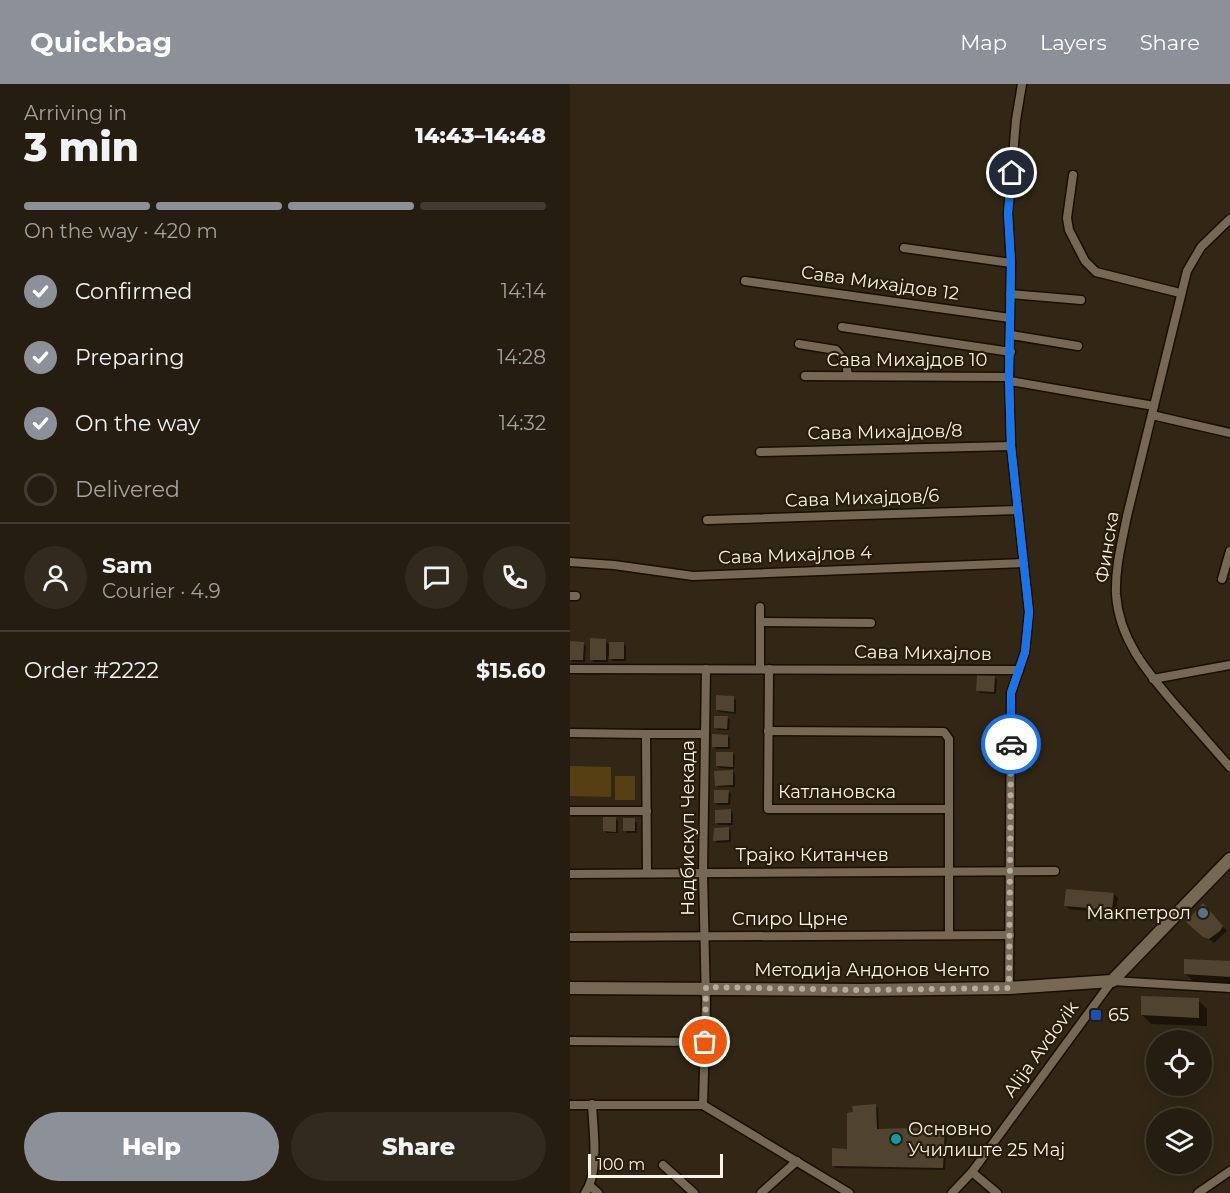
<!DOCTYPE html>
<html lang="en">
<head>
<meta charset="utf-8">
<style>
	body { margin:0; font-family:Montserrat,sans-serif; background:#312a1d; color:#f1f3f6; height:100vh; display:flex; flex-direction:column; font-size:22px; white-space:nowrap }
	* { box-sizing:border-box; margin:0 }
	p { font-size:20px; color:#a3a29e }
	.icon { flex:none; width:33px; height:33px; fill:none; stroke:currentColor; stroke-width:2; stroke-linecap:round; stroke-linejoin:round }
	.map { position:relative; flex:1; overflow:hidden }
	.sheet { display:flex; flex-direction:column; background:#251d0f; width:570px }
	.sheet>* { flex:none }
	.controls { position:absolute; left:576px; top:946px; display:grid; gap:12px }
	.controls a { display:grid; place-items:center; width:66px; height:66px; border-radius:50%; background:#251d0f; box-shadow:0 3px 15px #0003,0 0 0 2px #423b2f; font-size:30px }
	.scale { position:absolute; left:18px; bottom:15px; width:135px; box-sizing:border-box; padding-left:6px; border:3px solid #faf3e7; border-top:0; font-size:16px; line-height:21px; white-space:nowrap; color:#faf3e7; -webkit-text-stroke:4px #271d0a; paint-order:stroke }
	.pin { position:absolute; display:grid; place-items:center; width:51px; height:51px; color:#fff; margin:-26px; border:3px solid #fff; border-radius:50%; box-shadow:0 2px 6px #0007 }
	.courier { position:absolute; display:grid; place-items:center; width:60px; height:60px; margin:-30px; border:4px solid #1a73e8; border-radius:50%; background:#fff; color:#222; box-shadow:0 2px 8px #0007 }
	.overview em { font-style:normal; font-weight:800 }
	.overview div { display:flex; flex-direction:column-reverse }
	.overview { display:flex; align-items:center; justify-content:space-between; height:102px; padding:0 24px }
	h1 { font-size:39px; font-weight:800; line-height:45px }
	.bar { display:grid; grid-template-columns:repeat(4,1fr); gap:9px 6px; align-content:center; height:72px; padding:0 24px }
	.bar i { height:8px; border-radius:4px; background:#423b2f }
	.bar .current { background:#8c9099 }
	.bar p { grid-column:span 4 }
	.line { display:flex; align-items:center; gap:15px; padding:0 24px; border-top:2px solid #423b2f }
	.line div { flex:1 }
	.round { display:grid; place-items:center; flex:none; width:63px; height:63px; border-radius:32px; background:#312a1d }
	ol { padding:0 24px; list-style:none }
	li { display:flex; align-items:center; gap:18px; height:66px }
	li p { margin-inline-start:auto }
	li .icon { padding:6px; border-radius:50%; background:#8c9099; color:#fff; stroke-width:4 }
	li:last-child { color:#a3a29e }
	li i { width:33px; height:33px; border:3px solid #423b2f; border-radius:50% }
	.action { display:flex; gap:12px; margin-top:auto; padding:12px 24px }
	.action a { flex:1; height:69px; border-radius:36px; background:#8c9099; color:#fff; font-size:24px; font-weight:800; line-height:69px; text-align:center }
	.action a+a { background:#312a1d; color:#f1f3f6 }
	header { display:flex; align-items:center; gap:36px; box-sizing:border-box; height:84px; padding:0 30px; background:#8c9099; color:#fff }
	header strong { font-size:28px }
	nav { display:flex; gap:33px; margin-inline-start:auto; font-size:21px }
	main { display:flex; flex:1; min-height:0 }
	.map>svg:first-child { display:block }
	.green { fill:#564012 }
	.shadow { fill:#0007 }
	.building { fill:#504431 }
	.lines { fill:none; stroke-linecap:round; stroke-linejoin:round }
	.minor-casing { stroke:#190f01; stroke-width:11 }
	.secondary-casing { stroke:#190f01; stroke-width:15 }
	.minor { stroke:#756955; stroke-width:8 }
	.secondary { stroke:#756955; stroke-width:12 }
	.done { stroke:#b4ac9d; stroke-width:6; stroke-dasharray:0 10.8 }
	.route { stroke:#1a73e8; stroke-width:8 }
	.service-dot { fill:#5c6f8a; stroke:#271d0a; stroke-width:2 }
	.transit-dot { fill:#1a4fb4; stroke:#271d0a; stroke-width:2 }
	.culture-dot { fill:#0f9aa8; stroke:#271d0a; stroke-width:2 }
	.labels { text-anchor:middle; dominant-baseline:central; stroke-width:4.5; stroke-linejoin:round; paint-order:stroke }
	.street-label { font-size:18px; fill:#faf3e7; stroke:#271d0a }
	.poi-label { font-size:18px; fill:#faf3e7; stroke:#271d0a; text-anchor:start }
</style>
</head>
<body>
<header>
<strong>Quickbag</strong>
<nav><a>Map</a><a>Layers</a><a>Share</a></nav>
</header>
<main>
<section class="sheet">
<div class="overview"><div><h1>3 min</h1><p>Arriving in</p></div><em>14:43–14:48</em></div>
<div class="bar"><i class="current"></i><i class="current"></i><i class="current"></i><i></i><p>On the way · 420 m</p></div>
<ol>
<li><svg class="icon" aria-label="check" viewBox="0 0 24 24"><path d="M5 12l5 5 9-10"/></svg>Confirmed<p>14:14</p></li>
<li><svg class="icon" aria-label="check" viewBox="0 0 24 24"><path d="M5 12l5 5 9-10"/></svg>Preparing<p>14:28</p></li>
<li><svg class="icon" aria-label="check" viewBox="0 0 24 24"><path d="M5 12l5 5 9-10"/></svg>On the way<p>14:32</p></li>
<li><i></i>Delivered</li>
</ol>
<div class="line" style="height:108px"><a class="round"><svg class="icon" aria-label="person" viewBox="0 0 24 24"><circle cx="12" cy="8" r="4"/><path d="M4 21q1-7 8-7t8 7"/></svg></a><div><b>Sam</b><p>Courier · 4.9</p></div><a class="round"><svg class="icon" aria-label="chat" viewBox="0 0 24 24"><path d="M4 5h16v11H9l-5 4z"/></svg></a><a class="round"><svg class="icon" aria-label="phone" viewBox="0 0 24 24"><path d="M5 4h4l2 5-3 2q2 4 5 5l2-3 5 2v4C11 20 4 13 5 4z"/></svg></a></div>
<div class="line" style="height:78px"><div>Order #2222</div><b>$15.60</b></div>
<div class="action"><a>Help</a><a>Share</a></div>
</section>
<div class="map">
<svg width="660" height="1109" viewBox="0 0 660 1109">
	<rect width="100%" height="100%" fill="#312714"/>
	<g class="green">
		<path d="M0 682 41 683V713L0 712Z"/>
		<rect x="45" y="692" width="20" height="24"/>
	</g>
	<g class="shadow">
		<path d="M35 556 38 560H54L56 562V577H43L38 571V578H24L21 575Z"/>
		<path d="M13 559 16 562 15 578H3L0 575Z"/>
		<path d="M424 593 427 596 426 610 410 609 408 606Z"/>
		<path d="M163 614 166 616V630L150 628 147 626Z"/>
		<path d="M157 633 160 636 159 646H148L145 643Z"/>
		<path d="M158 652 160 655V665H146L144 662Z"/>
		<path d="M162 669 165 672 164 685 150 684 147 682Z"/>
		<path d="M163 688 165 690V703H149L147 701Z"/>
		<path d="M158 707 161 710 160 721H148L145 719Z"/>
		<path d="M160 727 163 729V741H149L147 738Z"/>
		<path d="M45 735 48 737V749H37L35 746Z"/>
		<path d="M64 736 67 739V749H57L54 746Z"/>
		<path d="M159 745 161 748V758L147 759 145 756Z"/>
		<path d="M544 810 548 814 545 830 499 825 495 821Z"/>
		<path d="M633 821 657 847 644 859 622 842Z"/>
		<path d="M660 879V901L625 899 616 890Z"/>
		<path d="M628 916 637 925V942L581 940 572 931Z"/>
		<path d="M305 1022 308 1024 309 1046 374 1045 377 1047 375 1086 266 1084 263 1081 279 1066Z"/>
	</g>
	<g class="building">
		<path d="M20 554 36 555V576H20Z"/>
		<path d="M0 557 14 558 13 576H0Z"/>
		<rect x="39" y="558" width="15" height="17"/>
		<path d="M407 591 425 592 424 608 406 607Z"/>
		<path d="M146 611 164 612V628L146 626Z"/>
		<path d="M144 632H158L157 645 144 644Z"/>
		<path d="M142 650 158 651V663H142Z"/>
		<path d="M146 668H163V683L146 682Z"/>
		<path d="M163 686V701L145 702 144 687Z"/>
		<path d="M144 706H159L158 719H144Z"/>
		<path d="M161 725V739H145V726Z"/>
		<path d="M33 733H46V748L33 747Z"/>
		<rect x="53" y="734" width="12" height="13"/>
		<path d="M159 743V756L143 757 144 744Z"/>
		<path d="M496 805 544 809 542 826 494 822Z"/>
		<path d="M633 819 653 842 650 847 639 855 633 853 616 838Z"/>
		<path d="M614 875 660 877V893L614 890Z"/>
		<path d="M571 912 629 914V934L571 931Z"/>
		<path d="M306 1020 307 1045 375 1043 373 1084 262 1082V1064L277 1065V1029L283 1028 282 1022Z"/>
	</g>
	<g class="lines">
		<g class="minor-casing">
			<g id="minor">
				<path d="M503 91 497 134 499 146 515 177 526 188 610 209"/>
				<path d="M660 135 631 163 617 187 557 432C552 458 545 483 546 510 549 557 579 590 608 624 626 644 643 664 660 683"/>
				<path d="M334 164 441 179"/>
				<path d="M175 197 440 234"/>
				<path d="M440 210 511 216"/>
				<path d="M272 243 441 268"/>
				<path d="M441 251 508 262"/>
				<path d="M229 260 266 266 276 278 278 292"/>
				<path d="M235 292 439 293"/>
				<path d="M440 297 584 322"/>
				<path d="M582 331 660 349"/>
				<path d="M190 368 441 362"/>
				<path d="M137 436 448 426"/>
				<path d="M0 478 44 481 123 492 453 479"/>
				<path d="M652 495 660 467"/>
				<path d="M0 512H6"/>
				<path d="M190 523V585"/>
				<path d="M190 538 301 539"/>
				<path d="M0 585 449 586"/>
				<path d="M199 585 198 725H378"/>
				<path d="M583 595 660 581"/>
				<path d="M198 647 374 648 379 655V851"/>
				<path d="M0 649 76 650 77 789"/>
				<path d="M76 650H135"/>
				<path d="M0 727H77"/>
				<path d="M0 790 485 787"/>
				<path d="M0 853 440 851"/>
				<path d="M439 904 441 609 455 568 459 528 441 362 439 293 441 179 438 129 446 36 452 0"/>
				<path d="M0 957 135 958"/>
				<path d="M0 1021H133"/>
				<path d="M133 1021 136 919 133 789 136 585"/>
				<path d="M133 1021 279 1109"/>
				<path d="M93 1081 124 1109"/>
				<path d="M402 1088 427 1109"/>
				<path d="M20 1102 28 1109"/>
				<path d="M15 1109C30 1088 23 1045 22 1020"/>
				<path d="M191 1109 227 1077"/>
				<path d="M382 1109 402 1088 542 897 660 904"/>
				<path d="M628 1109 660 1087"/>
			</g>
		</g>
		<g class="secondary-casing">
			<path id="secondary" d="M0 904 291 906 439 904 542 897 660 775"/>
		</g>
		<use href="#minor" class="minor"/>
		<use href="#secondary" class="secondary"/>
	</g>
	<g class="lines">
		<path class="done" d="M135 958 136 903 291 906 439 904 441 660"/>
		<path class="route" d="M441 660V609L455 568 459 528 441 362 439 293 441 179 438 129 442 89"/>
	</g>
	<circle class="service-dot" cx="633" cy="829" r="6"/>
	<rect class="transit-dot" x="520" y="925" width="12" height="12" rx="3"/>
	<circle class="culture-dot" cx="326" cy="1055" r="6"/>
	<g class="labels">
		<g class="street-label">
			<text transform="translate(310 199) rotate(8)">Сава Михајдов 12</text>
			<text x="337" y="276">Сава Михајдов 10</text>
			<text transform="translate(315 348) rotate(-1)">Сава Михајдов/8</text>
			<text transform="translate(292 414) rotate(-2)">Сава Михајдов/6</text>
			<text transform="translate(537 463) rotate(-81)">Финска</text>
			<text transform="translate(225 471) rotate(-2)">Сава Михајлов 4</text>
			<text transform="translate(353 569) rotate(1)">Сава Михајлов</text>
			<text x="267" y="708">Катлановска</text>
			<text transform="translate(118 744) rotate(-90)">Надбискуп Чекада</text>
			<text x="242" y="771">Трајко Китанчев</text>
			<text x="220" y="835">Спиро Црне</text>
			<text x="302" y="886">Методија Андонов Ченто</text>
			<text transform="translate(471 965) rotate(-54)">Alija Avdovik</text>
		</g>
		<g class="poi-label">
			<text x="621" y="829" text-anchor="end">Макпетрол</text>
			<text x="538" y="931">65</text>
			<text x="338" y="1045">Основно<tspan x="338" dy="21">Училиште 25 Мај</tspan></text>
		</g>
	</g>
</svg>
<div class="controls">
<a><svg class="icon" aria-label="locate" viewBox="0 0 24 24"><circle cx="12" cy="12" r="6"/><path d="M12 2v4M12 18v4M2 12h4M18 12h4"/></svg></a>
<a><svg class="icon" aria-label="layers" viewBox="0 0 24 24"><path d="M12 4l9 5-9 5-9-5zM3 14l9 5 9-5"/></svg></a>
</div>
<div class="scale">100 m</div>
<div class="pin" style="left:135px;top:958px;background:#ea580c"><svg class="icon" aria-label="bag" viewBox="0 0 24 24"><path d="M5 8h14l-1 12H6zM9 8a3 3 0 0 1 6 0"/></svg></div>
<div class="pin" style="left:442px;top:89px;background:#1f2937"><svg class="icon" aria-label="home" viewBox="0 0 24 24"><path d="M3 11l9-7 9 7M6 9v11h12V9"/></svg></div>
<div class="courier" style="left:441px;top:660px"><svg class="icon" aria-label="car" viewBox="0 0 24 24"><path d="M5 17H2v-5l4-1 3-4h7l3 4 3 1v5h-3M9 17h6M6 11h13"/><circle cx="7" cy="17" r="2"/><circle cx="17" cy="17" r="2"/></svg></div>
</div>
</main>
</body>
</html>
